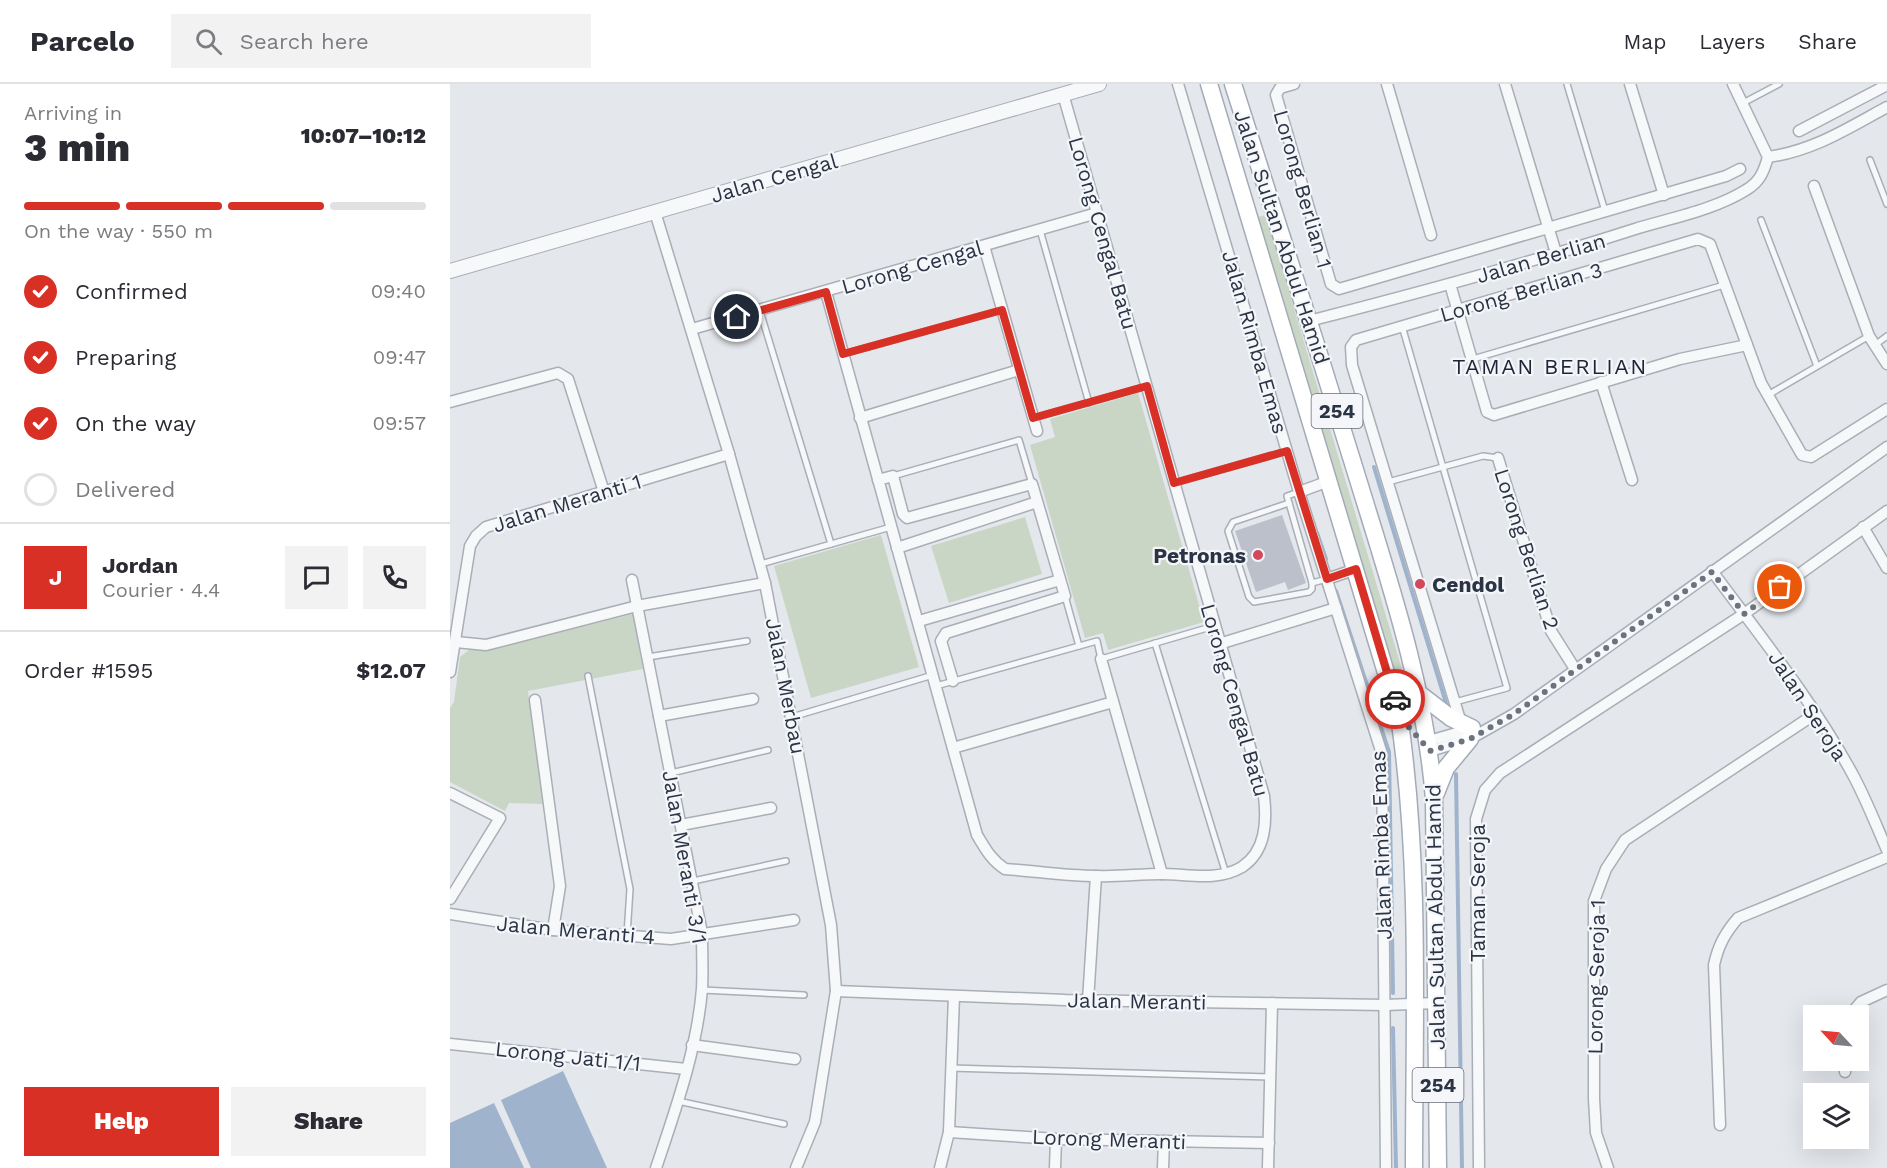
<!DOCTYPE html>
<html lang="en">
<head>
<meta charset="utf-8">
<style>
	body { margin:0; font-family:"Work Sans",sans-serif; background:#f2f2f3; color:#2b2b33; height:100vh; display:flex; flex-direction:column; font-size:22px; white-space:nowrap }
	* { box-sizing:border-box; margin:0 }
	p { font-size:20px; color:#7c7c81 }
	.icon { flex:none; width:33px; height:33px; fill:none; stroke:currentColor; stroke-width:2; stroke-linecap:round; stroke-linejoin:round }
	.map { position:relative; flex:1; overflow:hidden }
	.panel { display:flex; flex-direction:column; background:#fff; width:450px }
	.panel>* { flex:none }
	.needle { width:39px; rotate:296deg }
	.buttons { position:absolute; left:1353px; top:921px; display:grid; gap:12px }
	.buttons a { display:grid; place-items:center; width:66px; height:66px; border-radius:0px; background:#fff; box-shadow:0 6px 24px #0002; font-size:30px }
	.pin { position:absolute; display:grid; place-items:center; width:51px; height:51px; color:#fff; margin:-26px; border:3px solid #fff; border-radius:50%; box-shadow:0 2px 6px #0007 }
	.courier { position:absolute; display:grid; place-items:center; width:60px; height:60px; margin:-30px; border:4px solid #d93025; border-radius:50%; background:#fff; color:#222; box-shadow:0 2px 8px #0007 }
	.headline em { font-style:normal; font-weight:800 }
	.headline div { display:flex; flex-direction:column-reverse }
	.headline { display:flex; align-items:center; justify-content:space-between; height:102px; padding:0 24px }
	h1 { font-size:39px; font-weight:800; line-height:45px }
	.bar { display:grid; grid-template-columns:repeat(4,1fr); gap:9px 6px; align-content:center; height:72px; padding:0 24px }
	.bar i { height:8px; border-radius:4px; background:#e1e1e2 }
	.bar .active { background:#d93025 }
	.bar p { grid-column:span 4 }
	.line { display:flex; align-items:center; gap:15px; padding:0 24px; border-top:2px solid #e1e1e2 }
	.line div { flex:1 }
	.round { display:grid; place-items:center; flex:none; width:63px; height:63px; border-radius:0px; background:#f2f2f3 }
	ol { padding:0 24px; list-style:none }
	li { display:flex; align-items:center; gap:18px; height:66px }
	li p { margin-inline-start:auto }
	li .icon { padding:6px; border-radius:50%; background:#d93025; color:#fff; stroke-width:4 }
	li:last-child { color:#7c7c81 }
	li i { width:33px; height:33px; border:3px solid #e1e1e2; border-radius:50% }
	.button { display:flex; gap:12px; margin-top:auto; padding:12px 24px }
	.button a { flex:1; height:69px; border-radius:0px; background:#d93025; color:#fff; font-size:24px; font-weight:800; line-height:69px; text-align:center }
	.button a+a { background:#f2f2f3; color:#2b2b33 }
	header { display:flex; align-items:center; gap:36px; box-sizing:border-box; height:84px; padding:0 30px; background:#fff; border-bottom:2px solid #e1e1e2 }
	header strong { font-size:28px }
	nav { display:flex; gap:33px; margin-inline-start:auto; font-size:21px }
	.search { width:420px; height:54px; background:#f2f2f3; display:flex; align-items:center; gap:15px; box-sizing:border-box; padding:0 21px; border-radius:0px; color:#7c7c81; font-size:22px }
	main { display:flex; flex:1; min-height:0 }
	.map>svg:first-child { display:block }
	.green { fill:#c9d6c5 }
	.water { fill:#9fb4cc }
	.lines { fill:none; stroke-linecap:round; stroke-linejoin:round }
	.stream { stroke:#9fb4cc; stroke-width:4 }
	.building { fill:#bbc0ca }
	.service-casing { stroke:#a9aeb7; stroke-width:8 }
	.minor-casing { stroke:#a9aeb7; stroke-width:13 }
	.tertiary-casing { stroke:#a9aeb7; stroke-width:16 }
	.primary-casing { stroke:#a3abb8; stroke-width:19 }
	.service { stroke:#f7f8fa; stroke-width:5 }
	.minor { stroke:#f7f8fa; stroke-width:10 }
	.tertiary { stroke:#f7f8fa; stroke-width:14 }
	.primary { stroke:#fff; stroke-width:16 }
	.done { stroke:#6c737f; stroke-width:6; stroke-dasharray:0 10.8 }
	.route { stroke:#d93025; stroke-width:8 }
	.poi-dot { fill:#d1495b; stroke:#f4f6f9; stroke-width:2 }
	.labels { text-anchor:middle; dominant-baseline:central; stroke-width:4.5; stroke-linejoin:round; paint-order:stroke }
	.shield { fill:#f4f6f9; stroke:#676e7b; stroke-width:1.5 }
	.shield-label { font-size:20px; font-weight:bold; fill:#2b3445 }
	.street-label { font-size:21px; fill:#2b3445; stroke:#f4f6f9 }
	.poi-label { font-size:21px; font-weight:bold; fill:#2b3445; stroke:#f4f6f9; text-anchor:end }
	.neighbourhood-label { font-size:22px; letter-spacing:1.5px; fill:#1d2536; stroke:#f4f6f9 }
</style>
</head>
<body>
<header>
<strong>Parcelo</strong>
<div class="search"><svg class="icon" aria-label="search" viewBox="0 0 24 24"><circle cx="10" cy="10" r="6"/><path d="M15 15l6 6"/></svg>Search here</div>
<nav><a>Map</a><a>Layers</a><a>Share</a></nav>
</header>
<main>
<section class="panel">
<div class="headline"><div><h1>3 min</h1><p>Arriving in</p></div><em>10:07–10:12</em></div>
<div class="bar"><i class="active"></i><i class="active"></i><i class="active"></i><i></i><p>On the way · 550 m</p></div>
<ol>
<li><svg class="icon" aria-label="check" viewBox="0 0 24 24"><path d="M5 12l5 5 9-10"/></svg>Confirmed<p>09:40</p></li>
<li><svg class="icon" aria-label="check" viewBox="0 0 24 24"><path d="M5 12l5 5 9-10"/></svg>Preparing<p>09:47</p></li>
<li><svg class="icon" aria-label="check" viewBox="0 0 24 24"><path d="M5 12l5 5 9-10"/></svg>On the way<p>09:57</p></li>
<li><i></i>Delivered</li>
</ol>
<div class="line" style="height:108px"><b class="round" style="background:#d93025;color:#fff">J</b><div><b>Jordan</b><p>Courier · 4.4</p></div><a class="round"><svg class="icon" aria-label="chat" viewBox="0 0 24 24"><path d="M4 5h16v11H9l-5 4z"/></svg></a><a class="round"><svg class="icon" aria-label="phone" viewBox="0 0 24 24"><path d="M5 4h4l2 5-3 2q2 4 5 5l2-3 5 2v4C11 20 4 13 5 4z"/></svg></a></div>
<div class="line" style="height:78px"><div>Order #1595</div><b>$12.07</b></div>
<div class="button"><a>Help</a><a>Share</a></div>
</section>
<div class="map">
<svg width="1437" height="1084" viewBox="0 0 1437 1084">
	<rect width="100%" height="100%" fill="#e4e7ec"/>
	<g class="green">
		<path d="M816 131 966 632 959 635 808 133Z"/>
		<path d="M688 309 754 538 658 566 653 549 635 554 580 361 605 353 600 335Z"/>
		<path d="M575 433 592 490 499 519 481 462Z"/>
		<path d="M431 451 469 583 361 614 324 482Z"/>
		<path d="M183 530 193 585 78 607 93 720 59 719 55 727 0 698V624L4 618 10 573 20 565 38 566Z"/>
	</g>
	<g class="water">
		<path d="M113 987 157 1084H81L51 1016Z"/>
		<path d="M44 1019 74 1084H0V1039Z"/>
	</g>
	<g class="lines">
		<g class="stream">
			<path d="M924 383 996 619"/>
			<path d="M867 449 876 475"/>
			<path d="M886 507 939 668 943 909"/>
			<path d="M1006 690 1012 1084"/>
			<path d="M943 944 946 1084"/>
		</g>
	</g>
	<path class="building" d="M832 431 856 499 838 506 835 498 806 508 785 447Z"/>
	<g class="lines">
		<g class="service-casing">
			<g id="service">
				<path d="M1117 0 1155 127"/>
				<path d="M1293 19 1329 0"/>
				<path d="M1420 76 1437 120"/>
				<path d="M1311 136 1367 282"/>
				<path d="M590 146 639 319"/>
				<path d="M310 227 381 460"/>
				<path d="M952 242 1057 604 1005 618"/>
				<path d="M1425 261 1437 252"/>
				<path d="M393 270 552 226"/>
				<path d="M1023 275 1274 201"/>
				<path d="M1318 311 1419 252"/>
				<path d="M583 334 697 302"/>
				<path d="M443 392 569 356 582 400"/>
				<path d="M938 398 1033 372 1048 374"/>
				<path d="M724 399 837 367"/>
				<path d="M849 408 837 412 862 499 877 495"/>
				<path d="M839 419 783 438 778 447 799 513 804 518 859 508 862 505V499"/>
				<path d="M311 480 441 443"/>
				<path d="M615 512 629 562"/>
				<path d="M705 559 776 790"/>
				<path d="M198 573 297 557"/>
				<path d="M138 592 180 805 177 851"/>
				<path d="M486 602 647 557 651 575 764 542"/>
				<path d="M342 633 483 591"/>
				<path d="M221 689 318 666"/>
				<path d="M243 797 336 777"/>
				<path d="M252 906 354 911"/>
				<path d="M501 984 820 993"/>
				<path d="M228 1017 334 1040"/>
			</g>
		</g>
		<g class="minor-casing">
			<g id="minor">
				<path d="M728 0 849 408 932 670 936 1084"/>
				<path d="M844 0 830 4 826 11 881 200 889 205 1276 92 1290 85"/>
				<path d="M937 0 981 151"/>
				<path d="M1055 0 1106 169"/>
				<path d="M1180 0 1214 111"/>
				<path d="M1349 47 1437 1"/>
				<path d="M1318 73C1363 67 1398 44 1437 23"/>
				<path d="M1364 102 1419 252 1437 280"/>
				<path d="M205 128 279 370 315 499 381 841 386 907 365 1038 346 1084"/>
				<path d="M534 162 587 347"/>
				<path d="M1000 200 1037 328 1044 331 1230 275 1297 261"/>
				<path d="M376 208 527 751C535 764 541 776 555 785 585 787 616 792 646 792 668 793 689 790 711 790 738 790 767 798 792 783 816 767 817 738 814 712L613 10"/>
				<path d="M859 237C968 209 1077 180 1185 145 1221 134 1264 126 1296 106 1310 98 1314 87 1318 73L1283 0"/>
				<path d="M242 245 647 129"/>
				<path d="M1151 298 1182 396"/>
				<path d="M0 318 108 289 118 295 154 408"/>
				<path d="M410 334 569 286"/>
				<path d="M1048 374 1101 547 1125 585"/>
				<path d="M428 396 443 392 453 430 457 434 582 400 615 512 496 549 491 557 503 597"/>
				<path d="M849 408 879 397"/>
				<path d="M1413 443 1437 484"/>
				<path d="M447 464 587 418"/>
				<path d="M1262 487C1311 553 1364 619 1403 691 1416 715 1426 741 1437 766"/>
				<path d="M877 495 906 485"/>
				<path d="M182 496 252 849C252 868 253 887 252 905 247 966 225 1027 206 1084"/>
				<path d="M469 537 610 496"/>
				<path d="M6 558 36 561 187 522 315 499"/>
				<path d="M769 560 886 524"/>
				<path d="M651 575 712 790"/>
				<path d="M0 588 20 462 26 452 36 443 279 370"/>
				<path d="M85 616 110 802 103 846"/>
				<path d="M209 632 303 615"/>
				<path d="M1011 639 902 281 901 263 906 256 1248 155 1260 160 1311 299 1352 371 1361 373 1437 325"/>
				<path d="M979 657 1024 644"/>
				<path d="M503 664 663 618"/>
				<path d="M980 667 1020 655 1064 630 1437 363"/>
				<path d="M0 709 50 734 0 815"/>
				<path d="M231 741 321 724"/>
				<path d="M0 830 103 846 221 855 344 836"/>
				<path d="M386 907 615 916 935 921 988 919"/>
				<path d="M638 917 646 792"/>
				<path d="M1399 932 1411 918 1437 906"/>
				<path d="M0 960 236 985"/>
				<path d="M242 961 345 975"/>
				<path d="M1395 988V976"/>
				<path d="M1270 1041 1264 881C1268 862 1275 849 1288 834L1437 773"/>
				<path d="M499 1048 606 1055 819 1059"/>
				<path d="M490 1084 499 1048 504 912"/>
				<path d="M605 1084 606 1055"/>
				<path d="M713 1084 714 1057"/>
				<path d="M818 1084 822 919"/>
				<path d="M1029 1084 1026 735 1035 706 1050 689 1294 530 1437 427"/>
				<path d="M1158 1084 1146 1049 1144 1015V817L1156 785 1175 756 1365 630"/>
			</g>
		</g>
		<g class="tertiary-casing">
			<path id="tertiary" d="M0 187 649 0"/>
		</g>
		<g class="primary-casing">
			<g id="primary">
				<path d="M759 0 949 632C971 781 964 934 964 1084"/>
				<path d="M783 0C825 130 866 259 906 389 939 497 975 601 984 715L988 1084"/>
				<path d="M971 611 1001 634 1022 644"/>
				<path d="M986 709 996 684 1020 655"/>
			</g>
		</g>
		<use href="#service" class="service"/>
		<use href="#minor" class="minor"/>
		<use href="#tertiary" class="tertiary"/>
		<use href="#primary" class="primary"/>
	</g>
	<g class="lines">
		<path class="done" d="M945 615 949 632 980 667 1020 655 1064 630 1262 488 1294 530 1330 503"/>
		<path class="route" d="M287 233 376 208 393 270 552 226 583 334 697 302 724 399 837 367 877 495 906 485 945 615"/>
	</g>
	<g class="poi-dot">
		<circle cx="808" cy="471" r="6"/>
		<circle cx="970" cy="500" r="6"/>
	</g>
	<g class="labels">
		<g class="shield">
			<rect x="861.5" y="310" width="51" height="34" rx="4.5"/>
			<rect x="962.5" y="984" width="51" height="34" rx="4.5"/>
		</g>
		<g class="shield-label">
			<text x="887" y="327">254</text>
			<text x="988" y="1001">254</text>
		</g>
		<g class="street-label">
			<text transform="translate(324 94) rotate(-16)">Jalan Cengal</text>
			<text transform="translate(853 105) rotate(74)">Lorong Berlian 1</text>
			<text transform="translate(653 149) rotate(74)">Lorong Cengal Batu</text>
			<text transform="translate(832 153) rotate(72)">Jalan Sultan Abdul Hamid</text>
			<text transform="translate(1091 174) rotate(-16)">Jalan Berlian</text>
			<text transform="translate(462 183) rotate(-16)">Lorong Cengal</text>
			<text transform="translate(1071 208) rotate(-16)">Lorong Berlian 3</text>
			<text transform="translate(805 258) rotate(74)">Jalan Rimba Emas</text>
			<text transform="translate(117 419) rotate(-17)">Jalan Meranti 1</text>
			<text transform="translate(1077 465) rotate(72)">Lorong Berlian 2</text>
			<text transform="translate(336 602) rotate(79)">Jalan Merbau</text>
			<text transform="translate(785 616) rotate(74)">Lorong Cengal Batu</text>
			<text transform="translate(1358 622) rotate(57)">Jalan Seroja</text>
			<text transform="translate(931 761) rotate(-92)">Jalan Rimba Emas</text>
			<text transform="translate(235 773) rotate(80)">Jalan Meranti 3/1</text>
			<text transform="translate(1027 809) rotate(-90)">Taman Seroja</text>
			<text transform="translate(985 833) rotate(-91)">Jalan Sultan Abdul Hamid</text>
			<text transform="translate(126 846) rotate(5)">Jalan Meranti 4</text>
			<text transform="translate(1146 893) rotate(-89)">Lorong Seroja 1</text>
			<text transform="translate(687 917) rotate(1)">Jalan Meranti</text>
			<text transform="translate(118 972) rotate(6)">Lorong Jati 1/1</text>
			<text transform="translate(659 1055) rotate(2)">Lorong Meranti</text>
		</g>
		<g class="poi-label">
			<text x="796" y="471">Petronas</text>
			<text x="982" y="500" text-anchor="start">Cendol</text>
		</g>
		<g class="neighbourhood-label">
			<text x="1100" y="282">TAMAN BERLIAN</text>
		</g>
	</g>
</svg>
<div class="buttons">
<a><svg class="needle" viewBox="-14 -14 28 28"><path d="M0-13l5 13h-10z" fill="#e53935"/><path d="M0 13l5-13h-10z" fill="#7c7c81"/></svg></a>
<a><svg class="icon" aria-label="layers" viewBox="0 0 24 24"><path d="M12 4l9 5-9 5-9-5zM3 14l9 5 9-5"/></svg></a>
</div>
<div class="pin" style="left:1330px;top:503px;background:#ea580c"><svg class="icon" aria-label="bag" viewBox="0 0 24 24"><path d="M5 8h14l-1 12H6zM9 8a3 3 0 0 1 6 0"/></svg></div>
<div class="pin" style="left:287px;top:233px;background:#1f2937"><svg class="icon" aria-label="home" viewBox="0 0 24 24"><path d="M3 11l9-7 9 7M6 9v11h12V9"/></svg></div>
<div class="courier" style="left:945px;top:615px"><svg class="icon" aria-label="car" viewBox="0 0 24 24"><path d="M5 17H2v-5l4-1 3-4h7l3 4 3 1v5h-3M9 17h6M6 11h13"/><circle cx="7" cy="17" r="2"/><circle cx="17" cy="17" r="2"/></svg></div>
</div>
</main>
</body>
</html>
